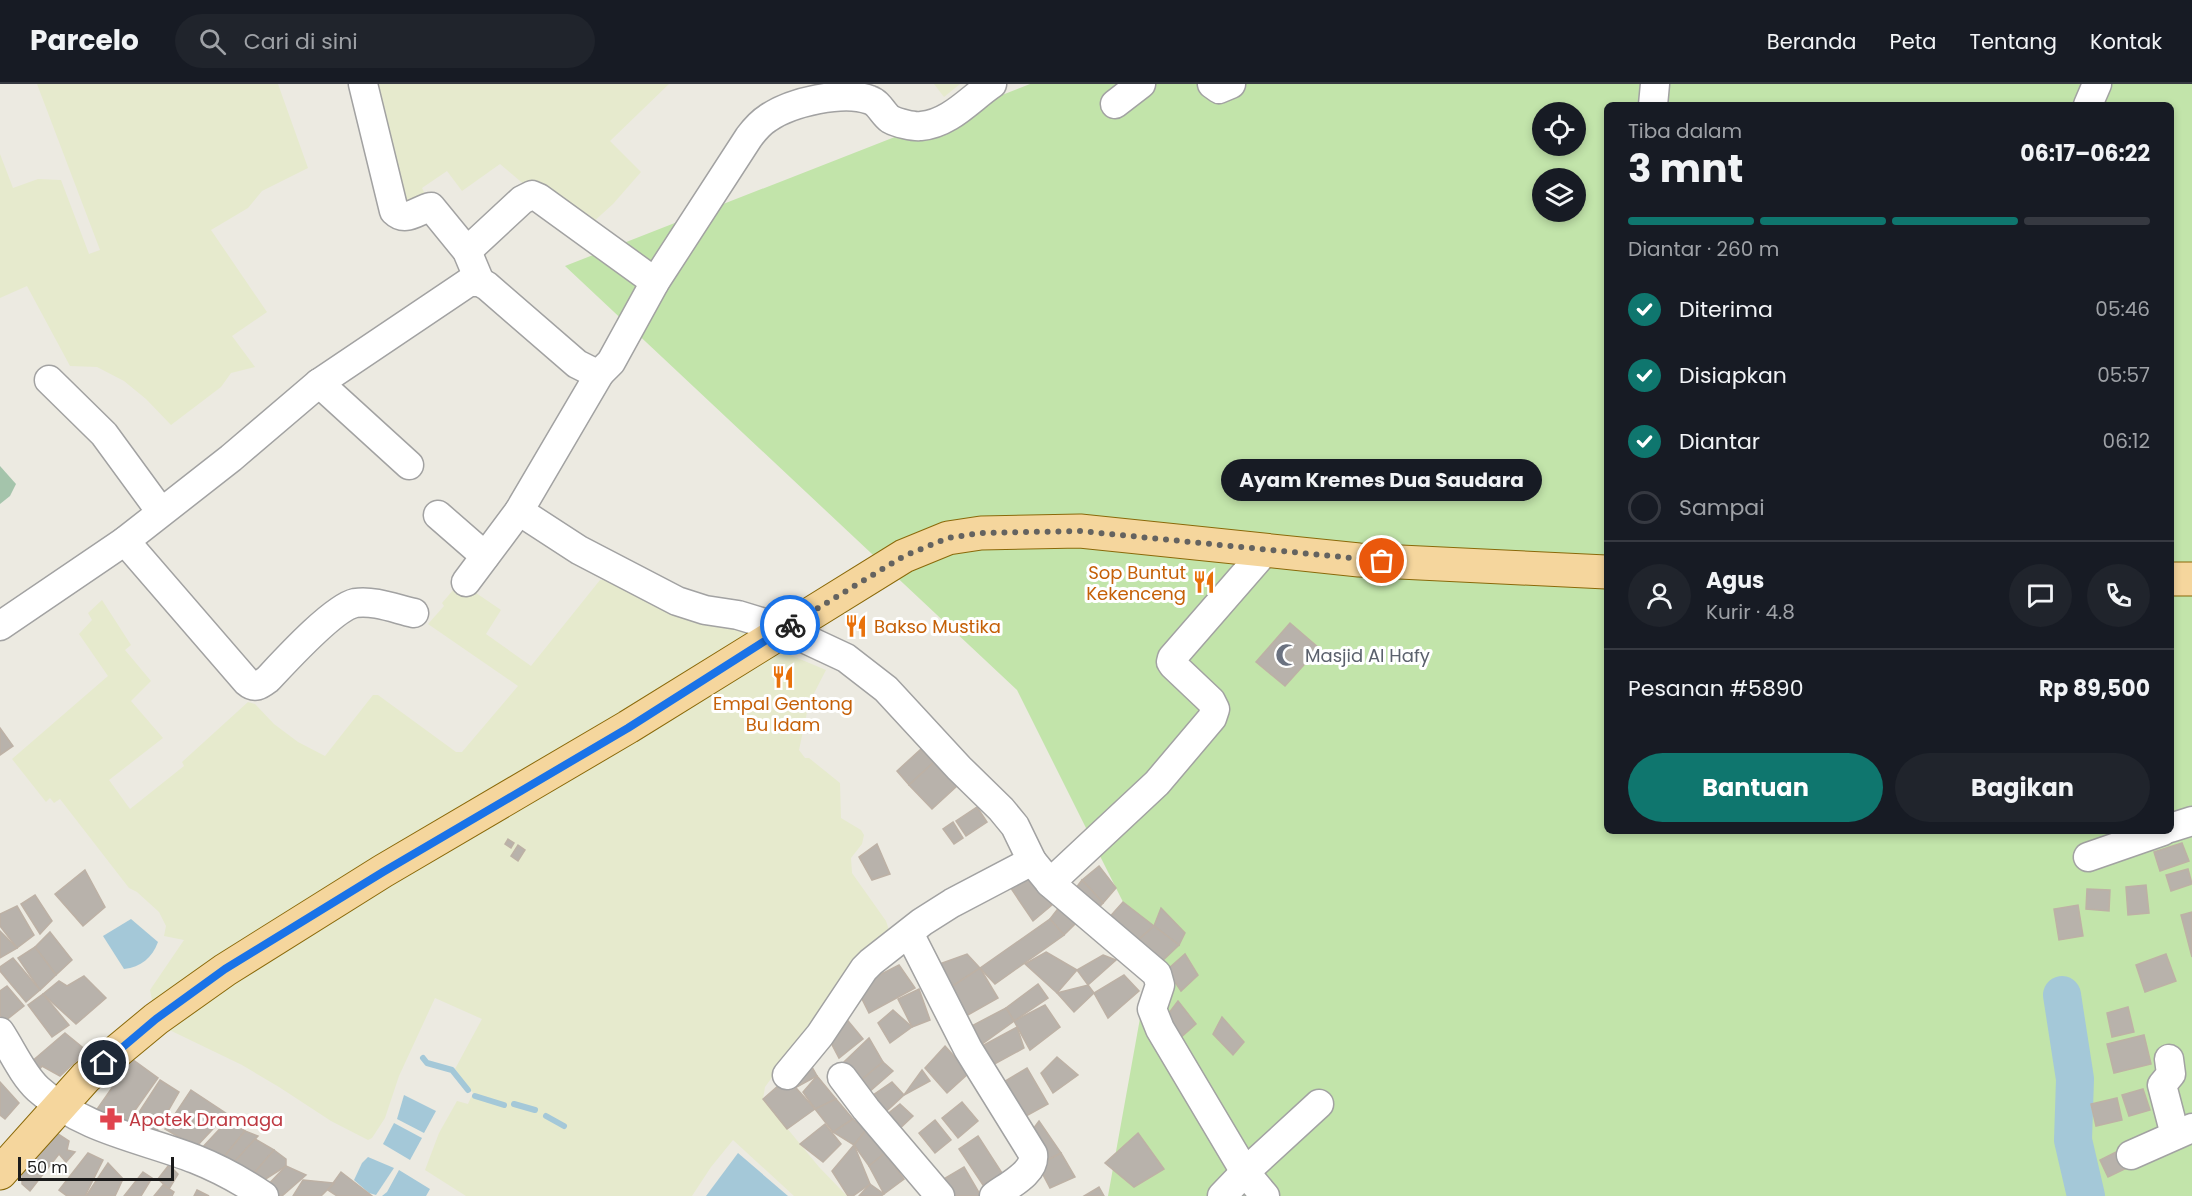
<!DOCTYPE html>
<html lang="id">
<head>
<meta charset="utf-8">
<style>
	body { margin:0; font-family:Poppins,sans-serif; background:#20242c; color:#f1f3f6; height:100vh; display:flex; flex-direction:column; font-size:22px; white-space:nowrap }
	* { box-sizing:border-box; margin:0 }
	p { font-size:20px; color:#9ea1a6 }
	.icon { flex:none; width:33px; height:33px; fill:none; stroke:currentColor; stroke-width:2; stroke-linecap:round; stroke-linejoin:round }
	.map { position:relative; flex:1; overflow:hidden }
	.drawer { position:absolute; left:1604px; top:18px; width:570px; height:732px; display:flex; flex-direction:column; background:#171b24; border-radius:9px; box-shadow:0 3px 9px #0003 }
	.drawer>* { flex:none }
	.fabs { position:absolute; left:1532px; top:18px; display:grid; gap:12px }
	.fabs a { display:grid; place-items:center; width:54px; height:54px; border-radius:50%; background:#171b24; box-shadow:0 3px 9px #0003; font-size:30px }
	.scale { position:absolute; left:18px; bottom:15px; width:156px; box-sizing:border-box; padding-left:6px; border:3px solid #1b1b1b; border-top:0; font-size:16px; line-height:21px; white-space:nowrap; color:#1b1b1b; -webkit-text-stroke:4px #fff; paint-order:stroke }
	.pin { position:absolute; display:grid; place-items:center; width:51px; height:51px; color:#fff; margin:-26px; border:3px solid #fff; border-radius:50%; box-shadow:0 2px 6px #0007 }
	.courier { position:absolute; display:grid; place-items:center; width:60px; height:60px; margin:-30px; border:4px solid #1a73e8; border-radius:50%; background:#fff; color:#222; box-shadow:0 2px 8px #0007 }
	.bubble { position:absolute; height:42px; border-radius:21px; background:#171b24; box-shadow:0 3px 9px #0003; font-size:20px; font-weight:700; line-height:42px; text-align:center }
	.head em { font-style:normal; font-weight:700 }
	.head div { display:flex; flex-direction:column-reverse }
	.head { display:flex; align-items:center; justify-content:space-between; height:102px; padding:0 24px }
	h1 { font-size:39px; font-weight:700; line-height:45px }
	.bar { display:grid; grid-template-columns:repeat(4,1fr); gap:9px 6px; align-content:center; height:72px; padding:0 24px }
	.bar i { height:8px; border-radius:4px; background:#363941 }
	.bar .current { background:#0f766e }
	.bar p { grid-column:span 4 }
	.line { display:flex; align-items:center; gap:15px; padding:0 24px; border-top:2px solid #363941 }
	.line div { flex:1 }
	.round { display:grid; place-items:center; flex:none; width:63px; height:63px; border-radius:32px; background:#20242c }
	ol { padding:0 24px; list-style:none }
	li { display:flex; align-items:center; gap:18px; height:66px }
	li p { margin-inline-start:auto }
	li .icon { padding:6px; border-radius:50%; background:#0f766e; color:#fff; stroke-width:4 }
	li:last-child { color:#9ea1a6 }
	li i { width:33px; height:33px; border:3px solid #363941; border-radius:50% }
	.primary-button { display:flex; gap:12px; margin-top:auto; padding:12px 24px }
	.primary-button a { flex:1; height:69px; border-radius:36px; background:#0f766e; color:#fff; font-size:24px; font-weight:700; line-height:69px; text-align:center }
	.primary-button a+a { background:#20242c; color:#f1f3f6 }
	header { display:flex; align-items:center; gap:36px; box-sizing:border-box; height:84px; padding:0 30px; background:#171b24; border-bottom:2px solid #363941 }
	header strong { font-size:28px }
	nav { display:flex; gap:33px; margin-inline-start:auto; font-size:21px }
	.search { width:420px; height:54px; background:#20242c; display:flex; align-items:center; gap:15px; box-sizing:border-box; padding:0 21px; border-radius:33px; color:#9ea1a6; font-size:22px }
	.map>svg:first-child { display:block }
	.farmland { fill:#e6eacd }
	.grass { fill:#c2e4aa; fill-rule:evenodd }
	.cemetery { fill:#a4c4ab }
	.water { fill:#a4c8d8 }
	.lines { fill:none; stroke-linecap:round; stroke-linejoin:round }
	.stream { stroke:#a4c8d8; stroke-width:6 }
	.river { stroke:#a4c8d8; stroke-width:38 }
	.building { fill:#b8b2ab; stroke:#bdb1a5; stroke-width:1.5 }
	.minor-casing { stroke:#a2a2a2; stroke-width:31 }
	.major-casing { stroke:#8a6909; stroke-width:35 }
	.minor { stroke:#fff; stroke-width:28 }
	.major { stroke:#f5d69d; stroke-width:33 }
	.done { stroke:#646360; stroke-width:6; stroke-dasharray:0 10.8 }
	.route { stroke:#1a73e8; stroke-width:8 }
	.labels { text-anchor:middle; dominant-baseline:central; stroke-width:6; stroke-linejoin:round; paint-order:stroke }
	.food-label { font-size:18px; fill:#c56008; stroke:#fff; text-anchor:end }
	.worship-label { font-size:18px; fill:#5b616d; stroke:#fff; text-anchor:start }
	.health-label { font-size:18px; fill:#be3a42; stroke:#fff; text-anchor:start }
</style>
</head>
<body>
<header>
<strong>Parcelo</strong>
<div class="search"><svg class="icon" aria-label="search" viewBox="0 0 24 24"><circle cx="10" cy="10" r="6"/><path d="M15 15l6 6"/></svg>Cari di sini</div>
<nav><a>Beranda</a><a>Peta</a><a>Tentang</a><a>Kontak</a></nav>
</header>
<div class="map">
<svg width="2192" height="1112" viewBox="0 0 2192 1112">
	<rect width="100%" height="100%" fill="#eceae1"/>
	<g class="farmland">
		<path d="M37 0H278L308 84 262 107 248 124 211 146 267 228 232 252 255 283 231 289 221 303 171 341 146 315 124 297 97 283 70 282 27 202 0 214V70L13 104 38 95 61 96 89 170 100 166Z"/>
		<path d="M370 0H669L610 57 641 88 613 120 581 149 500 80 462 107 447 87 422 104 428 116 397 131Z"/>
		<path d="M934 0H960L944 13Z"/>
		<path d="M600 496H610L724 536 783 568 826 586 809 619 799 666 805 674H809L840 699 841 734 861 746 864 751 862 760 851 774 852 789 886 837 889 846 840 900 765 1003 763 1015 819 1083 847 1112H794L733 1056 711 1083 692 1112H466L425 1086 439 1049 457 1017 468 1020 473 1009 455 985 482 935 435 914 399 992 385 1034 372 1054 368 1056 331 1037 279 1003 242 981 157 940 150 906 184 856 164 852 166 842 159 828 137 808 129 804 60 715 54 719 50 714 46 718 12 675 108 592 79 550 92 536 88 529 102 516 131 561 125 566 151 597 131 617 163 654 109 696 130 725 184 682 182 678 248 618 255 620 274 640 298 658 325 672 373 611H378L456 668H462L518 602 428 540 444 522 442 519 460 498 501 526 486 550 531 582Z"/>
	</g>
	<path class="grass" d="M1030 0H2192V1112H1108L1148 890 1154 843 1123 818 1017 606 565 182ZM1606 21H2170V747H1606ZM1542 28H1575V62H1542ZM1542 94H1575V128H1542Z"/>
	<path class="cemetery" d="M0 382 16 400 10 412 0 420Z"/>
	<g class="water">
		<path d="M131 835 158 858C152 874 141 883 124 885L103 852Z"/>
		<path d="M404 1011 436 1027 424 1049 397 1035Z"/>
		<path d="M394 1039 422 1054 410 1076 383 1060Z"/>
		<path d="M738 1069 788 1112H706Z"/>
		<path d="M368 1073 394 1084 376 1111 369 1109 354 1096 362 1079Z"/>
		<path d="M399 1086 430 1105 426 1112H382L387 1108Z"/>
	</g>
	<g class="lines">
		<g class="stream">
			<path d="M423 974 427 979 452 986 468 1006"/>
			<path d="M475 1012 504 1021"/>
			<path d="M514 1020 535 1026"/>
			<path d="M546 1032 564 1042"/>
		</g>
		<path class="river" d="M2062 911 2075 995 2073 1056 2086 1112"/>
	</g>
	<g class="building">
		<path d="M1290 539 1319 564 1285 602 1256 578Z"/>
		<path d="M0 644 13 662 0 671Z"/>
		<path d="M921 665 934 678 909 701 897 687Z"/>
		<path d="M934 678 957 702 932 725 909 701Z"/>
		<path d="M977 723 987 738 966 752 956 737Z"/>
		<path d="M953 738 963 754 954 760 943 745Z"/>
		<path d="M508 755 514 759 511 764 505 760Z"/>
		<path d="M2182 759 2189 777 2160 787 2154 768Z"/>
		<path d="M877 760 890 790 872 796 859 773Z"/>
		<path d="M518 761 525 766 518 777 511 772Z"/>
		<path d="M1099 782 1116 804 1103 819 1082 796Z"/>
		<path d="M2188 785 2192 800 2171 807 2166 791Z"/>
		<path d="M85 786 105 823 83 842 55 810Z"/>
		<path d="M1021 788 1052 821 1033 837 1004 794Z"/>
		<path d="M1082 796 1103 819 1091 832 1070 812Z"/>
		<path d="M2146 801 2149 829 2128 831 2126 803Z"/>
		<path d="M2087 805 2110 806 2109 827 2086 825Z"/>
		<path d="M35 811 52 837 40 850 21 820Z"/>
		<path d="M1064 817 1075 840 1064 851 1050 835Z"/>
		<path d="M1123 818 1154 842 1129 864 1106 837Z"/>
		<path d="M2078 821 2083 852 2059 856 2054 825Z"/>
		<path d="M17 822 34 851 17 864 0 842V830Z"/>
		<path d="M1161 824 1185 849 1179 861 1154 842Z"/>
		<path d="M2192 828V873L2181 831Z"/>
		<path d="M1050 835 1064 851 995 900 980 884Z"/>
		<path d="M1154 842 1179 861 1161 878 1129 864Z"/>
		<path d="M0 847 17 864 0 874Z"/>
		<path d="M50 848 72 876 56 891 35 863Z"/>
		<path d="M35 863 56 891 40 906 18 874Z"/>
		<path d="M1046 868 1077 886 1057 909 1025 880Z"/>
		<path d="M967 870 980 884 945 907 928 884Z"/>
		<path d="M1185 870 1198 891 1181 907 1167 886Z"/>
		<path d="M2166 870 2176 897 2145 908 2136 881Z"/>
		<path d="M1103 871 1116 876 1088 901 1077 886Z"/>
		<path d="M13 874 40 906 26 918 0 887V883Z"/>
		<path d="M899 881 915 904 869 929 856 903Z"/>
		<path d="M980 884 998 914 959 936 945 907Z"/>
		<path d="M1124 891 1139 907 1108 934 1094 909Z"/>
		<path d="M84 892 106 914 76 940 43 910 59 897 67 902Z"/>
		<path d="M1038 900 1048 914 1014 937 1006 924Z"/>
		<path d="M1088 901 1094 909 1074 928 1057 909Z"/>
		<path d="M7 902 24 922 5 937 0 931V907Z"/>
		<path d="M919 905 930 936 912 943 898 915Z"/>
		<path d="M43 910 69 941 52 953 28 921Z"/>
		<path d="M1178 917 1196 940 1178 956 1163 937Z"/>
		<path d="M1045 921 1060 943 1030 966 1014 937Z"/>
		<path d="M2128 923 2134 948 2112 953 2107 929Z"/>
		<path d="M1006 924 1014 937 971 968 962 947Z"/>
		<path d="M893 926 912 943 890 959 878 939Z"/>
		<path d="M844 932 863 955 839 974 827 951Z"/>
		<path d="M1222 933 1244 958 1233 971 1213 950Z"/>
		<path d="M1017 943 1024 964 987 984 971 968Z"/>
		<path d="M65 949 87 967 60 992 42 982 36 990 23 985Z"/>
		<path d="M2144 951 2151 980 2114 989 2107 960Z"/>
		<path d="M869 954 883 978 854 1002 844 978Z"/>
		<path d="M945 962 969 989 947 1009 925 984Z"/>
		<path d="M1057 973 1078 991 1053 1009 1041 989Z"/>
		<path d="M807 974 817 992 795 1004 790 990Z"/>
		<path d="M132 975 158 994 119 1049 93 1031Z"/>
		<path d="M883 978 893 987 861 1015 854 1002Z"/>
		<path d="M1027 984 1048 1020 1017 1037 997 1002Z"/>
		<path d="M922 986 930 997 904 1011Z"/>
		<path d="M817 992 836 1015 815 1025 803 1008Z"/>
		<path d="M787 994 815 1025 787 1045 763 1015Z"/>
		<path d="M160 996 179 1008 155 1050 134 1036Z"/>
		<path d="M0 998 19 1019 5 1035 0 1031Z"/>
		<path d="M892 998 904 1011 877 1036 863 1018Z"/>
		<path d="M2143 1005 2150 1026 2129 1032 2122 1011Z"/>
		<path d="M191 1006 227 1030 196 1063 165 1045Z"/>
		<path d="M2117 1014 2122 1036 2096 1042 2091 1020Z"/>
		<path d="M836 1015 853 1035 833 1048 815 1025Z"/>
		<path d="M962 1018 978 1037 958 1054 942 1034Z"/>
		<path d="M900 1020 913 1032 894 1050 881 1035Z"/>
		<path d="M853 1035 866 1046 854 1061 833 1048Z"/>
		<path d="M228 1036 245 1047 224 1073 199 1067Z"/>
		<path d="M935 1036 951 1056 935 1069 919 1049Z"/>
		<path d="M1039 1037 1061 1069 1038 1081 1027 1053Z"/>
		<path d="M825 1040 841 1060 823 1078 800 1060Z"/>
		<path d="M866 1046 885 1069 869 1082 854 1061Z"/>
		<path d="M245 1047 258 1052 233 1080 224 1073Z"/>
		<path d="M55 1048 69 1057 67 1066 75 1068 66 1078 59 1070 30 1107 22 1100V1079Z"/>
		<path d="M1138 1049 1164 1085 1134 1103 1105 1079Z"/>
		<path d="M978 1052 1002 1089 983 1101 959 1065Z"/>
		<path d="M255 1055 274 1066 255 1088 228 1085Z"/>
		<path d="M854 1061 870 1100 853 1112H848L832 1087Z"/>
		<path d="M2122 1065 2131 1082 2108 1093 2100 1076Z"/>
		<path d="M274 1066 286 1075V1082L264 1096 255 1088Z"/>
		<path d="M88 1069 103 1076 85 1112H67L59 1106Z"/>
		<path d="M885 1069 904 1095 884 1110 869 1082Z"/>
		<path d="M1061 1069 1075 1093 1050 1104 1038 1081Z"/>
		<path d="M108 1079 123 1095 115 1112H86Z"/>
		<path d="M169 1081 178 1090 169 1105 158 1095Z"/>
		<path d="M286 1082 306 1091 282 1112H269L262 1107Z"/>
		<path d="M964 1083 981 1112H951L942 1096Z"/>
		<path d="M143 1088 152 1094 141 1112H124Z"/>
		<path d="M341 1088 372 1112H337L328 1106Z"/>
		<path d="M303 1096 334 1099 321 1112H293Z"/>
		<path d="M870 1100 884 1110 881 1112H859Z"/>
		<path d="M163 1101 174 1108 172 1112H154Z"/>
		<path d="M1099 1103 1104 1112H1084Z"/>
		<path d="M197 1106 209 1112H194Z"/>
	</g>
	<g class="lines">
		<g class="minor-casing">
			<g id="minor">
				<path d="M363 0 394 127C406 139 417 126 431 123L467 167 480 198"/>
				<path d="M1212 0 1219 5 1231 0"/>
				<path d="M1115 20 1141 0"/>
				<path d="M1653 21 1655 0"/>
				<path d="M2088 21 2097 0"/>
				<path d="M467 167 522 116 532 111 539 114 655 198"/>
				<path d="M49 296 104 350 161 428"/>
				<path d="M319 299 409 381"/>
				<path d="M519 427 579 466 677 517 705 526 738 531 784 545 846 574 886 605 959 684 1001 725 1015 742 1032 777 952 819 922 838 871 878 864 885 820 951 787 991"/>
				<path d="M438 431 485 472"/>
				<path d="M125 457 247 598C255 605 260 601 268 595 284 578 333 524 355 519 374 516 396 525 414 529"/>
				<path d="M466 498 519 427 600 289"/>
				<path d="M0 542 125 457 231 374 319 299 469 198H480L487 202 577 280 593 288 600 289 611 278 655 198 749 53C755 45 760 39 768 34 791 18 844 6 870 16 879 19 883 30 890 35 897 39 914 43 921 42 949 40 970 15 992 0"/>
				<path d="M2170 744 2192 737"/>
				<path d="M2088 773 2163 747"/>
				<path d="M1032 777 1050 799 1157 699 1212 634 1215 625 1211 617 1173 581 1171 578 1172 574 1266 466"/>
				<path d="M1050 799 1157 890 1160 901 1152 925 1160 945 1245 1088 1265 1112"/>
				<path d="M909 849 968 965 1033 1070C1036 1089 1007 1102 994 1112"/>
				<path d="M0 948C12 966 22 990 38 1005 83 1046 141 1054 195 1075 220 1085 242 1097 264 1112"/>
				<path d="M2169 975 2171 990 2162 1001 2175 1051"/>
				<path d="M842 993 866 1025 940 1112"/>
				<path d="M2131 1071 2192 1044"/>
				<path d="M1222 1112 1245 1088 1319 1020"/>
			</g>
		</g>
		<g class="major-casing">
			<g id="major">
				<path d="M2170 495H2192"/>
				<path d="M0 1089 86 993 156 935 225 886 383 787 628 643 904 472 948 454 981 449 1080 447 1359 476 1606 488"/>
			</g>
		</g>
		<use href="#minor" class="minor"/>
		<use href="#major" class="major"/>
	</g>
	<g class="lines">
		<path class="done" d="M790 541 904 472 948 454 981 449 1080 447 1382 477"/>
		<path class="route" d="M104 979 156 935 225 885 383 788 628 644 790 541"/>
	</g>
	<defs>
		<g id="restaurant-bare" transform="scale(1.8)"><path d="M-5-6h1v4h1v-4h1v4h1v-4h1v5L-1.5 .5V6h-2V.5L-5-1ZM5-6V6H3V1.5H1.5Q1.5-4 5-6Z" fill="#e8710a" stroke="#fff" stroke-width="2.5" paint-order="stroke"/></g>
		<g id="mosque-bare" transform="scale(1.8)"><path d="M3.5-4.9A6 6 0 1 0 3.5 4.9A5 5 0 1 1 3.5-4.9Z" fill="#6b7280" stroke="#fff" stroke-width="2.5" paint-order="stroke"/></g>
		<g id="pharmacy-bare" transform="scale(1.8)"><path d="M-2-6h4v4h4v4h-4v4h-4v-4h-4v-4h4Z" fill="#e0444e" stroke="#fff" stroke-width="2.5" paint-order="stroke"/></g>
	</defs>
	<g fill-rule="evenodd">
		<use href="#restaurant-bare" x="1204" y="498"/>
		<use href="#restaurant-bare" x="856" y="542"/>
		<use href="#mosque-bare" x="1287" y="571"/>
		<use href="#restaurant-bare" x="783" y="593"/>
		<use href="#pharmacy-bare" x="111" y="1035"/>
	</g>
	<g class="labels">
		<g class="food-label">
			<text x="1186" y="488">Sop Buntut<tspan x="1186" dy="21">Kekenceng</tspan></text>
			<text x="874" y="542" text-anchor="start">Bakso Mustika</text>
			<text x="783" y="619" text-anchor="middle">Empal Gentong<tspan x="783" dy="21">Bu Idam</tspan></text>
		</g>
		<g class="worship-label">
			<text x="1305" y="571">Masjid Al Hafy</text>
		</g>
		<g class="health-label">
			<text x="129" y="1035">Apotek Dramaga</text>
		</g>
	</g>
</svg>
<div class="fabs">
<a><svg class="icon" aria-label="locate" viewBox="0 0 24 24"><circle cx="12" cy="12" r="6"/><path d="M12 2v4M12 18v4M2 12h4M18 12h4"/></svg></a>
<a><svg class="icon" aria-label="layers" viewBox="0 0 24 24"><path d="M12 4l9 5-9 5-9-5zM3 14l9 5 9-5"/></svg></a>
</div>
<div class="scale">50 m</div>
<div class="pin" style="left:1382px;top:477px;background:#ea580c"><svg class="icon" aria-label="bag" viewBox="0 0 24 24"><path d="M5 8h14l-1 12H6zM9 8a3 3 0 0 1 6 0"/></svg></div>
<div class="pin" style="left:104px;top:979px;background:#1f2937"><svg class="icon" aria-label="home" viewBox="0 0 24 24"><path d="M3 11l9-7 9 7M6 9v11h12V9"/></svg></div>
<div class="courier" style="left:790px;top:541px"><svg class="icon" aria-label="bike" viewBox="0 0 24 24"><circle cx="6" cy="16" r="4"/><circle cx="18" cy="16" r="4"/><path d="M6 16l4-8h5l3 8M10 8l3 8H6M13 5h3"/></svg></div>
<div class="bubble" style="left:1221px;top:375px;width:321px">Ayam Kremes Dua Saudara</div>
<section class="drawer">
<div class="head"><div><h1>3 mnt</h1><p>Tiba dalam</p></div><em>06:17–06:22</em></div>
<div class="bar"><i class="current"></i><i class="current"></i><i class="current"></i><i></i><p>Diantar · 260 m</p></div>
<ol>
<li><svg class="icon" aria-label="check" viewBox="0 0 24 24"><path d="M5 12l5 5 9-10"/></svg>Diterima<p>05:46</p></li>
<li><svg class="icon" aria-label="check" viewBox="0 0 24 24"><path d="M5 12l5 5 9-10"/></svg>Disiapkan<p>05:57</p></li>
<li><svg class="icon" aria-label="check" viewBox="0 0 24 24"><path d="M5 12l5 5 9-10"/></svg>Diantar<p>06:12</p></li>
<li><i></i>Sampai</li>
</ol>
<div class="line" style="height:108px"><a class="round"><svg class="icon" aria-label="person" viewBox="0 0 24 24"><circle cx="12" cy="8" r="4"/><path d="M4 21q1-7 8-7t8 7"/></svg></a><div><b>Agus</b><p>Kurir · 4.8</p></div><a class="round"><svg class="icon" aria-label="chat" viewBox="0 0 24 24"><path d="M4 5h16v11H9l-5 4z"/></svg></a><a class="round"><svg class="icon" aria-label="phone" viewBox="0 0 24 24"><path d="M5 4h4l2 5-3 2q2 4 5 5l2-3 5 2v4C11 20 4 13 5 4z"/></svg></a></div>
<div class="line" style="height:78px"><div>Pesanan #5890</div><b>Rp 89,500</b></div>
<div class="primary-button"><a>Bantuan</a><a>Bagikan</a></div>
</section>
</div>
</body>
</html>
